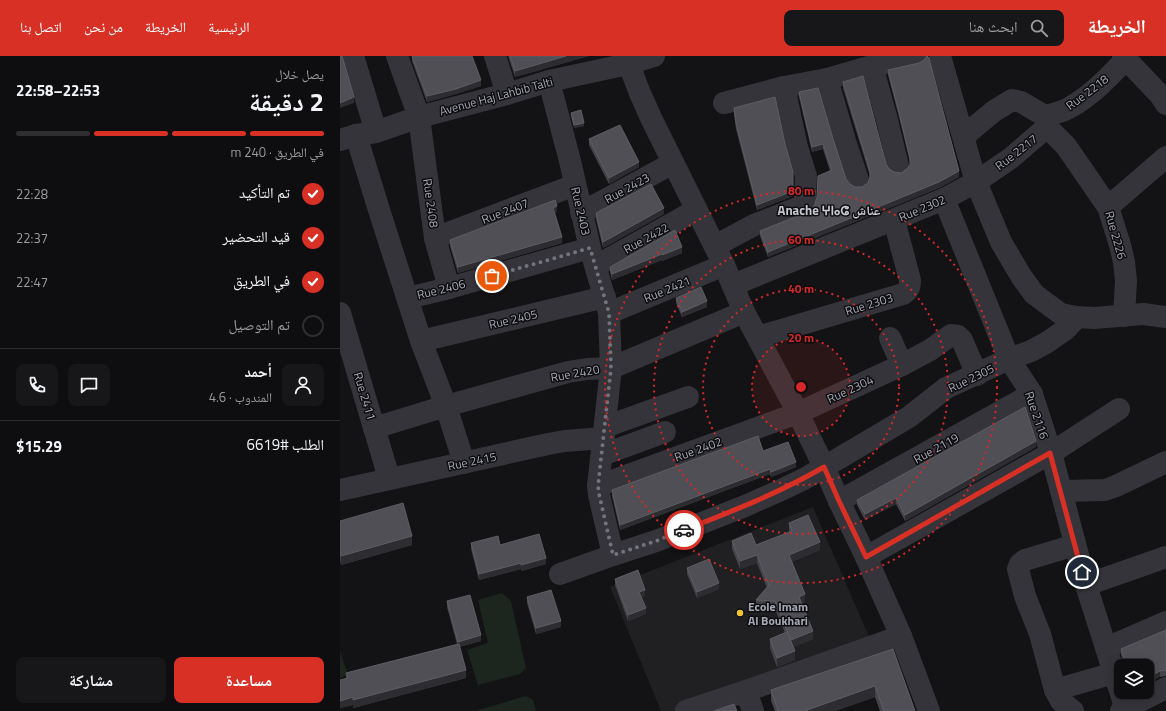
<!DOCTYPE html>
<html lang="ar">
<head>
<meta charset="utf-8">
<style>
	body { margin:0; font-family:"Titillium Web","Noto Naskh Arabic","Noto Sans Tifinagh",sans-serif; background:#171719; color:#f1f3f6; direction:rtl; height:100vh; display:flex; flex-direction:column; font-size:15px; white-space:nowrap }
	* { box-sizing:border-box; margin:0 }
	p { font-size:13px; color:#9b9c9f }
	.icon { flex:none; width:22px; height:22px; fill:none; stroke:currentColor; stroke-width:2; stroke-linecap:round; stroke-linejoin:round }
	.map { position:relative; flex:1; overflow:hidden; direction:ltr }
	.details { display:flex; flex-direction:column; background:#0e0e10; width:340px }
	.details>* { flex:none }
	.fabs { position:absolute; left:774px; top:603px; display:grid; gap:8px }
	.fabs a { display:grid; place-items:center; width:40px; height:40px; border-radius:8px; background:#0e0e10; box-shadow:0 2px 10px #0003,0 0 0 1px #2e2e30; font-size:20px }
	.pin { position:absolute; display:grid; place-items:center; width:34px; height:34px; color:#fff; margin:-17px; border:2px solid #fff; border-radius:50%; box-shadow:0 1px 4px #0007 }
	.courier { position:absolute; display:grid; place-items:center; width:40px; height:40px; margin:-20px; border:3px solid #d93025; border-radius:50%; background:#fff; color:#222; box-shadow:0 1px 5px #0007 }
	.head em { font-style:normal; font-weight:700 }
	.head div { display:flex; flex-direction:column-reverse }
	.head { display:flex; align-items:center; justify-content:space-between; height:68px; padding:0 16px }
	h1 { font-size:26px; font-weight:700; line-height:30px }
	.bar { display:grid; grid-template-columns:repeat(4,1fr); gap:6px 4px; align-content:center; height:48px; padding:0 16px }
	.bar i { height:5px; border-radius:3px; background:#2e2e30 }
	.bar .selected { background:#d93025 }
	.bar p { grid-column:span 4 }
	.line { display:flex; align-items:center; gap:10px; padding:0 16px; border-top:1px solid #2e2e30 }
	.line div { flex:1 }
	.round { display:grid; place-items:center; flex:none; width:42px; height:42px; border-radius:8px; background:#171719 }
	ol { padding:0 16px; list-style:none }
	li { display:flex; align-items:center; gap:12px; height:44px }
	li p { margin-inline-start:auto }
	li .icon { padding:4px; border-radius:50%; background:#d93025; color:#fff; stroke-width:4 }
	li:last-child { color:#9b9c9f }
	li i { width:22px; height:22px; border:2px solid #2e2e30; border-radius:50% }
	.cta { display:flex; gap:8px; margin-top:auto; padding:8px 16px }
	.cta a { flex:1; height:46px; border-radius:8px; background:#d93025; color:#fff; font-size:16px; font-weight:700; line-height:46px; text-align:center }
	.cta a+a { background:#171719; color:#f1f3f6 }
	header { display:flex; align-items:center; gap:24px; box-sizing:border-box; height:56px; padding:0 20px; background:#d93025; color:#fff }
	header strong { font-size:19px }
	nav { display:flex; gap:22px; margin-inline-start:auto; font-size:14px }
	.search { width:280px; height:36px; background:#171719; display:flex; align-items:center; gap:10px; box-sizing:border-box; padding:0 14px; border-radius:8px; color:#9b9c9f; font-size:15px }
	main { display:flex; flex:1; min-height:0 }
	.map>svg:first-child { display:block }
	.built { fill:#201f22 }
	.green { fill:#1d251f }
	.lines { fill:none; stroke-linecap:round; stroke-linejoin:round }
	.minor { stroke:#34343a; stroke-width:22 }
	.wall { fill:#45444a }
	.shaded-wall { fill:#2d2c30 }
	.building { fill:#504f56; stroke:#5d5d64 }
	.done { stroke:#72747d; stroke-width:4; stroke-dasharray:0 7.2 }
	.route { stroke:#d93025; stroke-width:5 }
	.ring { fill:none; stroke:#d62828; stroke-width:2; stroke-dasharray:2 4 }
	.poi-dot { fill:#efc831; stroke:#0e0e10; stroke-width:1.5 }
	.labels { text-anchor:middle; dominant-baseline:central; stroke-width:3; stroke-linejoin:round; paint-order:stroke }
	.street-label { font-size:12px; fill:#a5a8b5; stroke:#0e0e10 }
	.poi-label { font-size:12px; font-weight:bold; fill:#a5a8b5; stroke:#0e0e10; text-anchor:start }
	.neighbourhood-label { font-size:13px; font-weight:bold; fill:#c6c7d1; stroke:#0e0e10 }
	.centre { fill:#d62828; stroke:#0e0e10; stroke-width:2 }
	.ring-label { font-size:12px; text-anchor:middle; font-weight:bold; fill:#d62828; stroke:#0e0e10; stroke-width:3; stroke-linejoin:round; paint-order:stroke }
</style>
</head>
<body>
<header>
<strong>الخريطة</strong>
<div class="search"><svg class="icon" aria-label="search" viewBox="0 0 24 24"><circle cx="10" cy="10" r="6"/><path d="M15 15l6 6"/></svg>ابحث هنا</div>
<nav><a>الرئيسية</a><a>الخريطة</a><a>من نحن</a><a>اتصل بنا</a></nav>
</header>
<main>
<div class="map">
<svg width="826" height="655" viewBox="0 0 826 655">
	<rect width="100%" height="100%" fill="#131315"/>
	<path class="built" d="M473 451 530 583 339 655H321L270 531Z"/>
	<g class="green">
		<path d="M162 537 171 545 186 612 180 618 138 629 127 594 148 587 138 544Z"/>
		<path d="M0 595 8 619 0 622Z"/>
		<path d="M186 640 193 644 196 655H135Z"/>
	</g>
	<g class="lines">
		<g class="minor">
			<path d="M13 0 36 76"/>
			<path d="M57 0 79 61 95 182 109 232"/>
			<path d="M155 0 167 38"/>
			<path d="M286 0 299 35 311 62 384 209 404 256 458 357 484 411 499 445 526 501 561 580 589 655"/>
			<path d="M600 0 636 126 661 186 681 220 694 238 721 258 737 261 754 262 803 258 826 261"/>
			<path d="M783 0 820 39 826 48"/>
			<path d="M532 10 547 64 558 110"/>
			<path d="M487 23 506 88 518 124"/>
			<path d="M209 25 230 105 250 192 269 257 271 312 258 430 259 439 273 499"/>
			<path d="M384 47 444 31 487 23 532 10 576 0"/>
			<path d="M707 71 726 90 768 151 780 189 784 206 786 225 784 260"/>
			<path d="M16 79 39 154 81 285 106 350 124 407"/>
			<path d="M624 80 654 55 672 44 681 46 705 60C713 58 722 56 729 52 751 40 769 21 786 3"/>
			<path d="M0 84 16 79 36 76 79 61 167 38 209 25 288 8 314 0"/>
			<path d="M604 143 669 303 692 338 711 397 746 529 774 617 786 653"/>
			<path d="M768 151 826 101"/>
			<path d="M241 157 333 107"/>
			<path d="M95 182 235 129"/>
			<path d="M375 190 414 169 460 151 464 148 465 146 466 120 457 91 444 31"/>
			<path d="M256 210 356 154"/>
			<path d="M393 229 604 143 636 126 671 102 707 71 705 60"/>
			<path d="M68 242 109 232 250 192"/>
			<path d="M0 257 49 422"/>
			<path d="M269 257 384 209"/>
			<path d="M418 281 563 238C569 234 570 231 570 224L554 164"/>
			<path d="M550 282 562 309"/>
			<path d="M81 285 265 241"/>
			<path d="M265 371 348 341"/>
			<path d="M34 372 106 350 228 316 247 313 271 312 404 256"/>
			<path d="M262 399 325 376"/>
			<path d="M258 430 458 357 562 309 590 294 611 279 618 280 622 284 637 319"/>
			<path d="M0 434 208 388 225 385 264 382"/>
			<path d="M721 435 765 434 776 430 826 406"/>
			<path d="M499 445 692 338"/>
			<path d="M526 501 711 397 779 353"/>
			<path d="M220 518 273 499 316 485 405 450 441 434 464 423 569 361 606 332 669 303 691 295 706 287 725 274 737 261"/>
			<path d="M746 529 826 501"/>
			<path d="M766 592 826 566"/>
			<path d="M715 634 774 617"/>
			<path d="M406 635 413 655"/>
			<path d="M346 655 406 635 561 580"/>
			<path d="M733 655 721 645 715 634 700 578 685 540 678 513 680 508 685 504 735 489"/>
			<path d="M781 655 826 632"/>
		</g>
	</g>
	<g class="wall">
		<path d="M72 0H132L141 30 116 38 87 46 72 5Z"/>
		<path d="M168 0H249L175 21Z"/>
		<path d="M548 14 619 121 599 132 428 201 420 180V175L465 157 472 153 475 148 490 115 483 93 472 96 459 41V36L494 86 506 123 510 128 515 131H522L528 127 530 122V120L503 32V26L549 113 554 116 561 117 567 113 570 109V106L559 61 548 19Z"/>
		<path d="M394 52 453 140 417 154 396 73 394 57Z"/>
		<path d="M231 57 244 70 234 72 231 60Z"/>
		<path d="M249 83 299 111 269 128 249 89Z"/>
		<path d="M217 156 215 157 222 187 118 217 110 190V184Z"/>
		<path d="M256 157 324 158 263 192 256 163Z"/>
		<path d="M335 174 342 197 322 205V204L272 224 270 216V211Z"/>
		<path d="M336 242 367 251 342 261 336 247Z"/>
		<path d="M696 391 565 465 556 448 525 464 517 449V444Z"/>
		<path d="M423 395 456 411 431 421 430 418 280 474 272 440V434Z"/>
		<path d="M0 465 72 489 1 509 0 504Z"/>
		<path d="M449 467 480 494 451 506 465 546 462 547 473 583 453 591 455 604 437 611 430 592V583L445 577 435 553 416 552V544L427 532 417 507 400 513 392 493V485L416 489 449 476Z"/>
		<path d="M131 487 160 489 206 508 181 515V513L139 524 131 493Z"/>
		<path d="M347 512 379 533 357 542 347 518Z"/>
		<path d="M275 523 305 540 301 541 306 558 288 565 275 529Z"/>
		<path d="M187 541 221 571 196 578 187 547Z"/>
		<path d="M107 545 141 585 119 591 126 622 13 652V649L0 652V624L6 623V617L117 588 107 551Z"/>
		<path d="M826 574V620L820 621 807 610H785L781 599V593Z"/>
		<path d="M553 593 575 655H540L535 641 495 655H435L431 645V634Z"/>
	</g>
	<g class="shaded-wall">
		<path d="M226 0H249L175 21V15Z"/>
		<path d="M141 24V30L116 38 87 46V40Z"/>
		<path d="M14 41V47L0 52V47Z"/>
		<path d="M244 67V70L234 72V69Z"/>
		<path d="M483 88V93L472 96V91Z"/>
		<path d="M299 106V111L269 128V122Z"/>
		<path d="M619 115V121L599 132 428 201V196Z"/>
		<path d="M453 116V140L417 154V149Z"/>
		<path d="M217 150V156L213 157V152Z"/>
		<path d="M324 152V158L263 192V186Z"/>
		<path d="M222 181V187L118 217V211Z"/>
		<path d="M342 191V197L322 205V199Z"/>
		<path d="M322 198V204L272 224V218Z"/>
		<path d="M367 245V251L342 261V256Z"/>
		<path d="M696 385V391L565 465V459Z"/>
		<path d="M456 406V411L431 421V416Z"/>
		<path d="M430 413V418L280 474V469Z"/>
		<path d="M556 442V448L525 464V458Z"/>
		<path d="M72 480V489L1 509V500Z"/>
		<path d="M480 486V494L449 507V499Z"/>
		<path d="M417 499V507L400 513V505Z"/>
		<path d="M206 502V508L181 515V509Z"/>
		<path d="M181 507V513L139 524V518Z"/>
		<path d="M379 527V533L357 542V536Z"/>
		<path d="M305 534V540L299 542V536Z"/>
		<path d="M465 538V546L459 548V541Z"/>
		<path d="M306 552V558L288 565V559Z"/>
		<path d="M221 565V571L196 578V572Z"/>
		<path d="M473 575V583L451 592V584Z"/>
		<path d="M141 579V585L118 591V586Z"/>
		<path d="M455 595V604L437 611V602Z"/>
		<path d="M126 614V622L13 652V644Z"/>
		<path d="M820 615V621L807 628V622Z"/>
		<path d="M535 630V641L495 655H467V654Z"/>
		<path d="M13 641V649L0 652V645Z"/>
	</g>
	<g class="building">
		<path d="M0 0H2L14 41 0 47Z"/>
		<path d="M72 0H132L141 24 116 33 87 40Z"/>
		<path d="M170 0H226L175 15Z"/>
		<path d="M587 0 589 2 619 115 599 126 428 196 420 175 465 157 472 153 475 148 477 141 478 120 492 114 483 88 472 91 459 36 478 32 494 86 506 123 510 128 515 131H522L528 127 530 121V115L503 26 523 20 546 108 549 113 554 116 561 117 567 113 570 109V102L559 56 548 14 579 7 584 4Z"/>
		<path d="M435 41 445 88 453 116V135L417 149 396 67 394 52Z"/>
		<path d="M241 54 244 67 234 69 231 57Z"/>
		<path d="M280 69 299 106 269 122 249 83Z"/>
		<path d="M311 128 324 152 263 186 256 157Z"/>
		<path d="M215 144 217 150 213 152 222 181 118 211 110 184Z"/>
		<path d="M335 174 342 191 322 199V198L272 218 270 211Z"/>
		<path d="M361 231 367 245 342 256 336 242Z"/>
		<path d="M685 351 696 385 565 459 556 442 525 458 517 444Z"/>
		<path d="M418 380 423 395 448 386 456 406 431 416 430 413 280 469 272 434Z"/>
		<path d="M63 447 72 480 1 500 0 495V465Z"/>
		<path d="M468 459 480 486 449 499 465 538 459 541 473 575 451 584 435 545 416 544 429 529 417 499 400 505 392 485 411 477 416 489 452 475 449 467Z"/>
		<path d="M199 478 206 502 181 509V507L139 518 131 487 158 480 160 489Z"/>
		<path d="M369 503 379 527 357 536 347 512Z"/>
		<path d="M298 514 305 534 299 536 306 552 288 559 275 523Z"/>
		<path d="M211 534 221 565 196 572 187 541Z"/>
		<path d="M130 539 141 579 118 586 107 545Z"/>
		<path d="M826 574V614L820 615 807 622V610H787L781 593Z"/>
		<path d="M447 576 455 595 437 602 430 583Z"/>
		<path d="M119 588 126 614 13 644V641L0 645V624L8 622 6 617Z"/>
		<path d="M553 593 575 655H544L535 630 467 654 468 655H438L431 634Z"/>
		<path d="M394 648 397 655H374Z"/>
	</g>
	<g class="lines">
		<path class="done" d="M152 220 250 192 269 257 271 312 258 430 259 438 273 499 316 485 344 474"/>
		<path class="route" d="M344 474C393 455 439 437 484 411L499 445 526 501 710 397 742 516"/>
	</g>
	<circle cx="461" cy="331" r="49" fill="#d62828" fill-opacity=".12"/>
	<g class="ring">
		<circle cx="461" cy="331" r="49"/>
		<circle cx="461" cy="331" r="98"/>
		<circle cx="461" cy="331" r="147"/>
		<circle cx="461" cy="331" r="196"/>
	</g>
	<circle class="poi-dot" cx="400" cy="557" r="4"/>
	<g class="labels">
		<g class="street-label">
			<text transform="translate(747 36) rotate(-37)">Rue 2218</text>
			<text transform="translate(156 40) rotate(-15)">Avenue Haj Lahbib Talti</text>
			<text transform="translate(676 96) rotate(-38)">Rue 2217</text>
			<text transform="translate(287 132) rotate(-29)">Rue 2423</text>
			<text transform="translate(91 147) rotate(82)">Rue 2408</text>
			<text transform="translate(582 152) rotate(-23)">Rue 2302</text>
			<text transform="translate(165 155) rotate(-21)">Rue 2407</text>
			<text transform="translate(241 155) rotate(77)">Rue 2403</text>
			<text transform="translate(776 179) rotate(74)">Rue 2226</text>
			<text transform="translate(306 182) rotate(-29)">Rue 2422</text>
			<text transform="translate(101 233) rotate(-14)">Rue 2406</text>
			<text transform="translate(327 233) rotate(-23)">Rue 2421</text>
			<text transform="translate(529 248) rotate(-17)">Rue 2303</text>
			<text transform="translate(173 263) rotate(-13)">Rue 2405</text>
			<text transform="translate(235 317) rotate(-10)">Rue 2420</text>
			<text transform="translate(631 322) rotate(-26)">Rue 2305</text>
			<text transform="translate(510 333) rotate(-25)">Rue 2304</text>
			<text transform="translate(25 340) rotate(73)">Rue 2411</text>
			<text transform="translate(697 359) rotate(71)">Rue 2116</text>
			<text transform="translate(596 392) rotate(-29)">Rue 2119</text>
			<text transform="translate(358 393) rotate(-20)">Rue 2402</text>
			<text transform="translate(132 405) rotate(-12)">Rue 2415</text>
		</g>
		<g class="poi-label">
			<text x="408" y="550">Ecole Imam<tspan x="408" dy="14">Al Boukhari</tspan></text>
		</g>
		<g class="neighbourhood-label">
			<text x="489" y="154">Anache ⵖⵏⴰⵛ عناش</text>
		</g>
	</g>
	<circle cx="461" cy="331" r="6" class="centre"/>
	<g class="ring-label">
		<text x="461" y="139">80 m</text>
		<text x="461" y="188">60 m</text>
		<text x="461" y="237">40 m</text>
		<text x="461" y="286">20 m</text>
	</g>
</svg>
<div class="fabs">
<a><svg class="icon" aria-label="layers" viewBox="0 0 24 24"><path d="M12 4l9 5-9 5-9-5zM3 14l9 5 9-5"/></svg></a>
</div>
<div class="pin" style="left:152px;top:220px;background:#ea580c"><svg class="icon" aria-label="bag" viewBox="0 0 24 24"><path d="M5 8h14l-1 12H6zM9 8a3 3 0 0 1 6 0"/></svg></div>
<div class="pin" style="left:742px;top:516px;background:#1f2937"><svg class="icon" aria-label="home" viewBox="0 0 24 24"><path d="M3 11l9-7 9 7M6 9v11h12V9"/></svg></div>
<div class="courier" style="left:344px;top:474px"><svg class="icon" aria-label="car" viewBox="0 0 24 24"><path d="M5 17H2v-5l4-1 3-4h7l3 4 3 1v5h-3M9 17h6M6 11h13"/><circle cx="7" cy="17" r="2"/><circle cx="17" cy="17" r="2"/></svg></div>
</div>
<section class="details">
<div class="head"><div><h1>2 دقيقة</h1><p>يصل خلال</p></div><em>22:53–22:58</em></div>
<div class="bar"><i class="selected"></i><i class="selected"></i><i class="selected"></i><i></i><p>في الطريق · 240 m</p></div>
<ol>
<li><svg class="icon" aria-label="check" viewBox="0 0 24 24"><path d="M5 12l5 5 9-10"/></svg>تم التأكيد<p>22:28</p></li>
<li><svg class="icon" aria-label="check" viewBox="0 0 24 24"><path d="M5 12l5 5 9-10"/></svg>قيد التحضير<p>22:37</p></li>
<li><svg class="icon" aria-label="check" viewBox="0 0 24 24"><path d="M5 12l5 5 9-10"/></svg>في الطريق<p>22:47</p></li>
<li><i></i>تم التوصيل</li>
</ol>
<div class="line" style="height:72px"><a class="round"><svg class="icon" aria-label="person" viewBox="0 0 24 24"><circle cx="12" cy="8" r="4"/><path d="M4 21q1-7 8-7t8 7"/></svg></a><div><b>أحمد</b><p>المندوب · 4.6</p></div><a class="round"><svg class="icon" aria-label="chat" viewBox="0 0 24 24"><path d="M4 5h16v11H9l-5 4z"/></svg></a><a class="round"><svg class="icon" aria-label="phone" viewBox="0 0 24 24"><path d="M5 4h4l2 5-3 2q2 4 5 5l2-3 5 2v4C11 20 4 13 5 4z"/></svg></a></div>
<div class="line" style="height:52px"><div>الطلب #6619</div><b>$15.29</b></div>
<div class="cta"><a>مساعدة</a><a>مشاركة</a></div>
</section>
</main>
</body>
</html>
